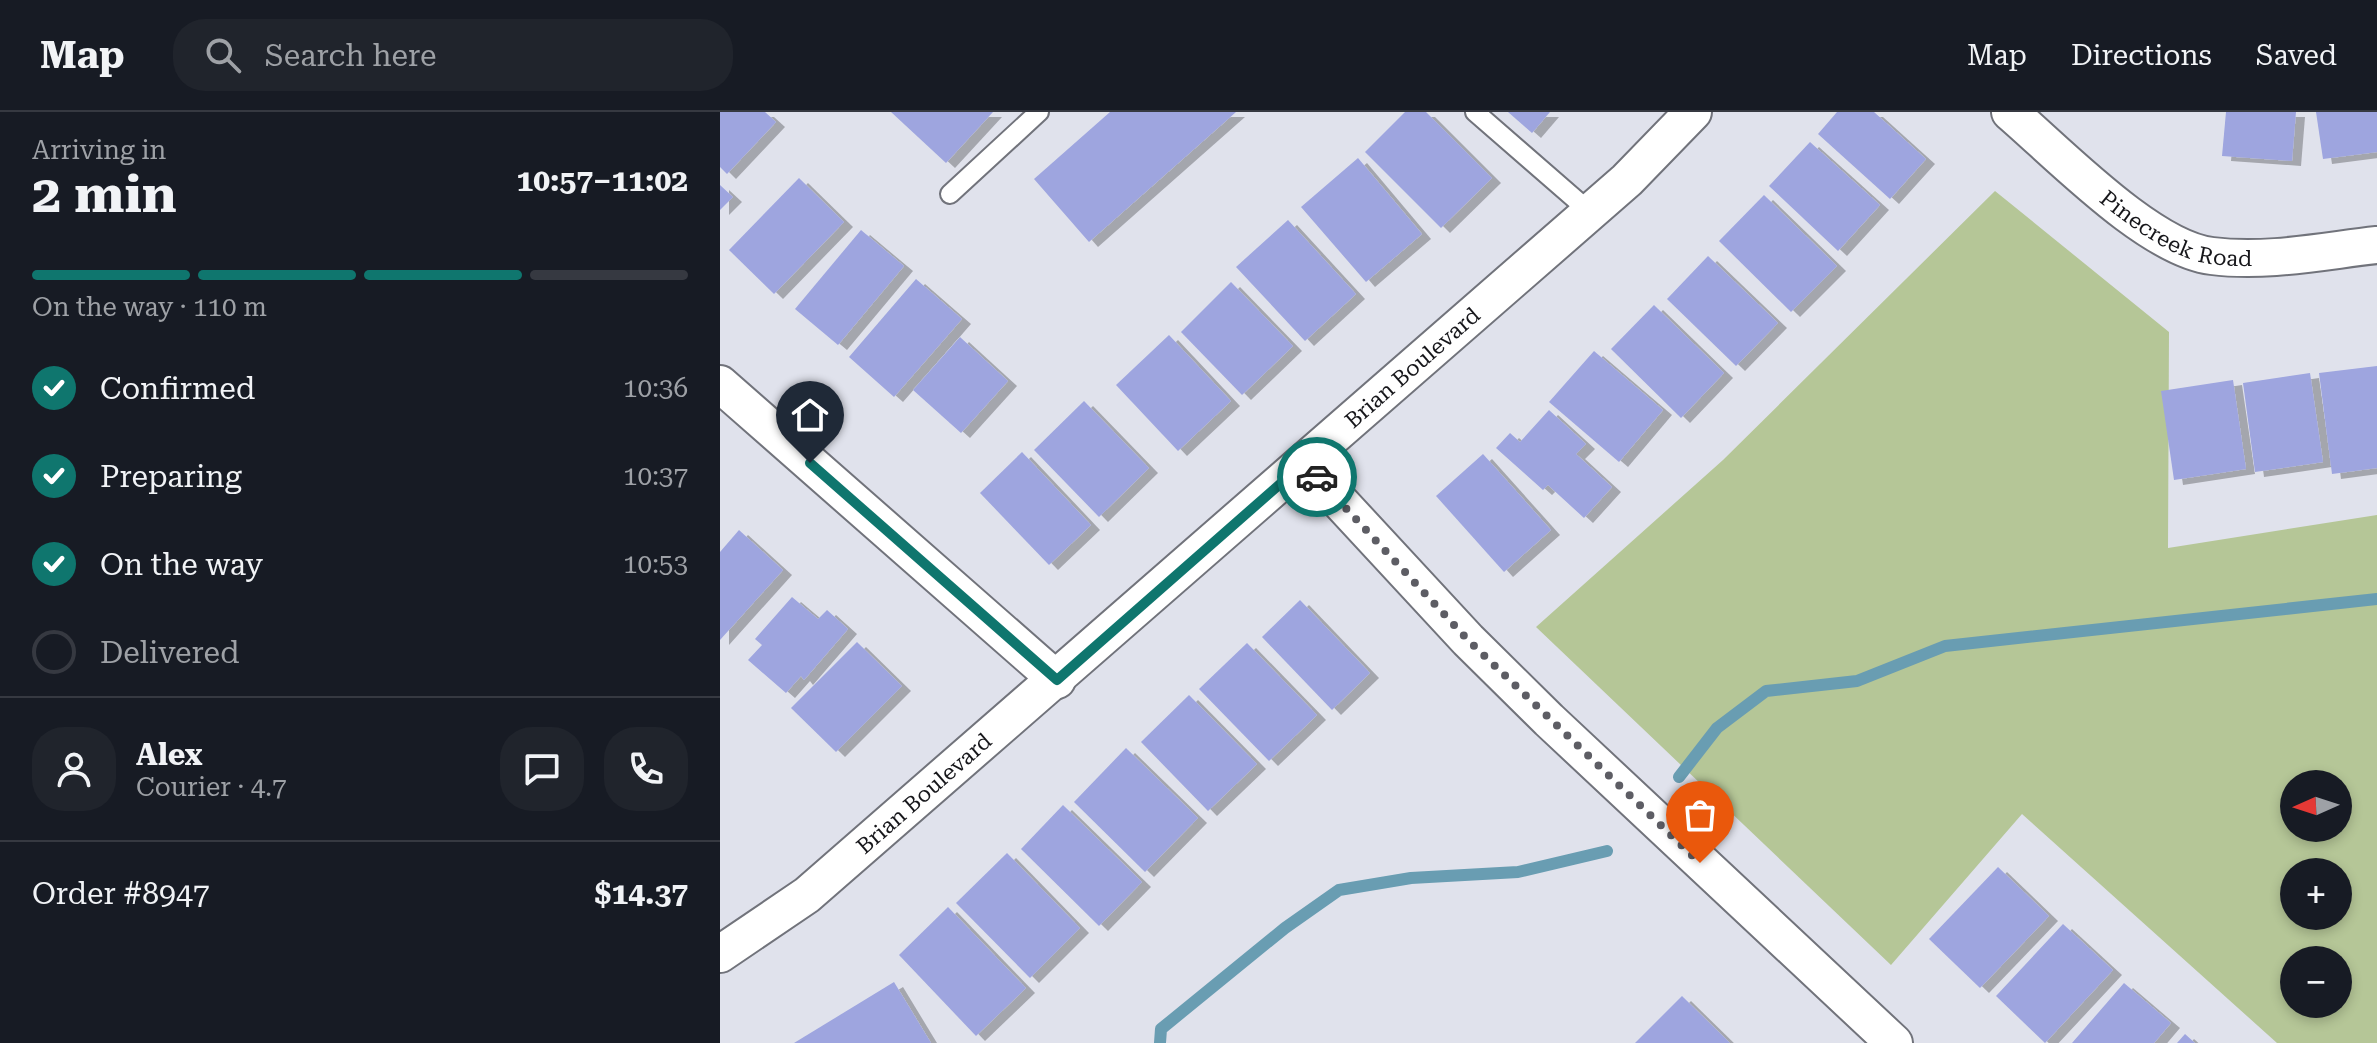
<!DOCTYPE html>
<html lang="en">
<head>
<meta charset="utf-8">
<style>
	body { margin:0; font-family:"Roboto Serif",serif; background:#20242c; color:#f1f3f6; height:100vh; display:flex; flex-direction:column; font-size:30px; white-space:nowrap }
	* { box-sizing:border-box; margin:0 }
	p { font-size:26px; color:#9ea1a6 }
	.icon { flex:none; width:44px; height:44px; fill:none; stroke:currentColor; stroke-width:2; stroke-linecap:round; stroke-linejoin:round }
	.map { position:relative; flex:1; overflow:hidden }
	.details { display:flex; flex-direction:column; background:#171b24; width:720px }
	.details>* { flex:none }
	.needle { width:52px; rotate:267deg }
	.buttons { position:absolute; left:1560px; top:658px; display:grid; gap:16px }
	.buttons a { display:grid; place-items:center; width:72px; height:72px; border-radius:50%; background:#171b24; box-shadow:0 4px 12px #0003; font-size:40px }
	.pin { position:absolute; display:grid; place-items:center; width:68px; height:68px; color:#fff; margin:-82px -34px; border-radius:50% 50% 50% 0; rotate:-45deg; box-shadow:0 0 8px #0007 }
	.pin .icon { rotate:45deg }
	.courier { position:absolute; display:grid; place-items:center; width:80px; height:80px; margin:-40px; border:6px solid #0f766e; border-radius:50%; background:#fff; color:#222; box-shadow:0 2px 10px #0007 }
	.overview em { font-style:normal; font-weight:700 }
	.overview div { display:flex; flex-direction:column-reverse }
	.overview { display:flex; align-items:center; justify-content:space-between; height:136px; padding:0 32px }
	h1 { font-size:52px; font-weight:700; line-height:60px }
	.bar { display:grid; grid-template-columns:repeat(4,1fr); gap:12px 8px; align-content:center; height:96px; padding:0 32px }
	.bar i { height:10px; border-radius:6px; background:#363941 }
	.bar .current { background:#0f766e }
	.bar p { grid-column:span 4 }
	.line { display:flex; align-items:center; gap:20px; padding:0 32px; border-top:2px solid #363941 }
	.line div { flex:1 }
	.round { display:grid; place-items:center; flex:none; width:84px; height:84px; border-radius:32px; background:#20242c }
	ol { padding:0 32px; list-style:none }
	li { display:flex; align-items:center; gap:24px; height:88px }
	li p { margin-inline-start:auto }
	li .icon { padding:8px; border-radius:50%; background:#0f766e; color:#fff; stroke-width:4 }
	li:last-child { color:#9ea1a6 }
	li i { width:44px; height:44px; border:4px solid #363941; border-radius:50% }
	header { display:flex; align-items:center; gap:48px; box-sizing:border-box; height:112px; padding:0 40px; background:#171b24; border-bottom:2px solid #363941 }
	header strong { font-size:38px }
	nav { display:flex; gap:44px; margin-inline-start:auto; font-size:28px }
	.search { width:560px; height:72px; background:#20242c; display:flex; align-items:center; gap:20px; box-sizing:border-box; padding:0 28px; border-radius:32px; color:#9ea1a6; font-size:30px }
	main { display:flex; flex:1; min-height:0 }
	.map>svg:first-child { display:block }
	.green { fill:#b5c697; fill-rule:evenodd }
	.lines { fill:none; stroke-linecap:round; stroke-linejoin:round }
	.stream { stroke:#699db2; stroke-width:12 }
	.building { fill:#9ea5df; filter:url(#shadow) }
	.lane-casing { stroke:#71737b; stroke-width:22 }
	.street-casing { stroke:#71737b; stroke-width:40 }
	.lane { stroke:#fff; stroke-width:18 }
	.street { stroke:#fff; stroke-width:36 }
	.done { stroke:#5d5d64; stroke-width:8; stroke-dasharray:0 14.4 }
	.route { stroke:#0f766e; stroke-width:10 }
	.labels { text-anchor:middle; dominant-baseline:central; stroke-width:6; stroke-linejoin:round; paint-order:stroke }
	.street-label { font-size:22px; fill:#16161a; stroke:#e0e2ec }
</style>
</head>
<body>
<header>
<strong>Map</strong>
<div class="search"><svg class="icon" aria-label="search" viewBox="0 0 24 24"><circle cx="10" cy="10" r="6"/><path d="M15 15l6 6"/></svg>Search here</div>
<nav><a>Map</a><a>Directions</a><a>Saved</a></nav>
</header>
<main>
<section class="details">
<div class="overview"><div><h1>2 min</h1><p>Arriving in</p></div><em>10:57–11:02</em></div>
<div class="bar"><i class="current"></i><i class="current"></i><i class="current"></i><i></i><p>On the way · 110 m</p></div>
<ol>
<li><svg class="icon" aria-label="check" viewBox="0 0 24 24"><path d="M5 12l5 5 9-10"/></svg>Confirmed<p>10:36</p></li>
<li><svg class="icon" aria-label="check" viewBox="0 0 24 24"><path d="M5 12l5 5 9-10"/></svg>Preparing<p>10:37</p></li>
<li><svg class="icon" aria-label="check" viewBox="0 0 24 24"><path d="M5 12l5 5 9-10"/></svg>On the way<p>10:53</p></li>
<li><i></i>Delivered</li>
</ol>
<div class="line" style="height:144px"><a class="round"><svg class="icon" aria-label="person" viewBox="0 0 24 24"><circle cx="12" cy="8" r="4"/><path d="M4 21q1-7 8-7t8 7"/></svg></a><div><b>Alex</b><p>Courier · 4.7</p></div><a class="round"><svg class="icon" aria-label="chat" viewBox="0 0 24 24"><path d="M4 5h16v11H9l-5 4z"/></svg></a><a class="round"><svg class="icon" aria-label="phone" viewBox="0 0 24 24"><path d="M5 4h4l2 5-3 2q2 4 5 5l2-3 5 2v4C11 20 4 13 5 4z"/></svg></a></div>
<div class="line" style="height:104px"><div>Order #8947</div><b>$14.37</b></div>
</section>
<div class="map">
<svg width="1657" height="931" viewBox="0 0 1657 931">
	<defs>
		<filter id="shadow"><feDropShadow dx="9" dy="5" stdDeviation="0" flood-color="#0004"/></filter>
	</defs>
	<rect width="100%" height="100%" fill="#e0e2ec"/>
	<path class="green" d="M1275 79 1449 220 1448 436 1657 403V931H1557L1302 702 1171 853 816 515 1003 348ZM1574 672H1618V716H1574ZM1574 760H1618V804H1574ZM1574 848H1618V892H1574Z"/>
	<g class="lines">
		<g class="stream">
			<path d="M959 665 997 616 1046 579 1137 569 1225 534 1657 487"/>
			<path d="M440 931 441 917 565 816 619 778 691 766 798 760 887 739"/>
		</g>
	</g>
	<g class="building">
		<path d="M0 0H45L56 10 7 62 0 55Z"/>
		<path d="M171 0H273L226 51Z"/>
		<path d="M390 0H516L369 130 314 67Z"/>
		<path d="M685 0H706L772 66 721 116 645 40Z"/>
		<path d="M788 0H830L812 21Z"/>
		<path d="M1117 0H1154L1206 47 1170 87 1098 22Z"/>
		<path d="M1506 0H1576L1572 49 1502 44Z"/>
		<path d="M1596 0H1657V40L1603 47Z"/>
		<path d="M1090 30 1160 93 1118 139 1049 74Z"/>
		<path d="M638 46 702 122 646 170 581 95Z"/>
		<path d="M79 66 124 110 54 182 9 138Z"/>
		<path d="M0 73 13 85 0 98Z"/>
		<path d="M1044 83 1117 154 1071 200 999 129Z"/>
		<path d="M568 108 636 182 585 229 516 155Z"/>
		<path d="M141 118 184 154 118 233 75 197Z"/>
		<path d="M988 144 1058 211 1016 254 947 187Z"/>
		<path d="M196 167 242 207 174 285 129 245Z"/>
		<path d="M511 170 573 234 522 283 461 220Z"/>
		<path d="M934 193 1004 261 961 306 891 237Z"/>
		<path d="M449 223 511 289 458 339 396 273Z"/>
		<path d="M240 225 288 269 241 321 193 278Z"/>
		<path d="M874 239 943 298 899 350 829 290Z"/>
		<path d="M1657 254V356L1612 362 1599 261Z"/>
		<path d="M1590 261 1603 350 1535 360 1523 271Z"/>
		<path d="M1513 268 1526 357 1454 368 1441 279Z"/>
		<path d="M364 289 429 356 379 405 314 338Z"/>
		<path d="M829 298 866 332 856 342 892 375 864 406 828 373 823 378 776 336 790 321 800 330Z"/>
		<path d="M302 340 371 413 329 453 260 381Z"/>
		<path d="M763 342 831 418 784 460 716 384Z"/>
		<path d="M19 418 63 458 0 528V440Z"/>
		<path d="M72 485 98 507 107 498 128 517 84 568 81 564 66 581 28 548 42 533 35 527Z"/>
		<path d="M580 488 650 561 612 598 542 525Z"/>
		<path d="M137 530 182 574 116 640 71 596Z"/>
		<path d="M527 531 597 603 549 649 479 577Z"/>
		<path d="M469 583 537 652 488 699 421 630Z"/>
		<path d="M406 636 478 706 425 760 354 690Z"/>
		<path d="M343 693 422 770 379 814 301 737Z"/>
		<path d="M287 741 360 816 310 866 236 791Z"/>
		<path d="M1278 755 1329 804 1260 876 1209 827Z"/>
		<path d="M228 795 306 876 256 924 179 843Z"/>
		<path d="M1343 812 1393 858 1325 931 1276 884Z"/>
		<path d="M174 870 211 931H74Z"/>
		<path d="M1404 871 1451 911 1434 931H1352Z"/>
		<path d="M962 884 1010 931H915Z"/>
		<path d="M1465 922 1475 931H1457Z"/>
	</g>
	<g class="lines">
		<g class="lane-casing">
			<g id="lane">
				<path d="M755 0 870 100"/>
				<path d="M230 82 319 0"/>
			</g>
		</g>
		<g class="street-casing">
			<g id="street">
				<path id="s1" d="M1290 0C1339 42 1430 137 1492 144 1547 151 1603 139 1657 133"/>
				<path d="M0 272 337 568"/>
				<path d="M584 351 748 528 829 608 1174 931"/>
				<path id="s2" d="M0 842 87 783 907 68 973 0"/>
			</g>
		</g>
		<use href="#lane" class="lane"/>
		<use href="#street" class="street"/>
	</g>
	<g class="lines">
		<path class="done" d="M597 365 748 528 980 751"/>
		<path class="route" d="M90 351 337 568 584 351 597 365"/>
	</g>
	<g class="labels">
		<g class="street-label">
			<text stroke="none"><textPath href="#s1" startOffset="208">Pinecreek Road</textPath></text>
			<text stroke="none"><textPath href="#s2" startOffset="908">Brian Boulevard</textPath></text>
			<text stroke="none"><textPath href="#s2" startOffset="260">Brian Boulevard</textPath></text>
		</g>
	</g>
</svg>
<div class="buttons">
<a><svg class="needle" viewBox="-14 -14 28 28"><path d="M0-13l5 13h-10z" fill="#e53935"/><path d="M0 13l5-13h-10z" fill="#9ea1a6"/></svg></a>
<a>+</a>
<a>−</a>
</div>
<div class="pin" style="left:980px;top:751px;background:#ea580c"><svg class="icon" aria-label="bag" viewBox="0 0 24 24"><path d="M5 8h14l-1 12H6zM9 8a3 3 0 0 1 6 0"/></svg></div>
<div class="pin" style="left:90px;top:351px;background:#1f2937"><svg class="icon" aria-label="home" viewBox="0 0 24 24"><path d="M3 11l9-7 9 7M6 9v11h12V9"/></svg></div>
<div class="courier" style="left:597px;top:365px"><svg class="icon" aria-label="car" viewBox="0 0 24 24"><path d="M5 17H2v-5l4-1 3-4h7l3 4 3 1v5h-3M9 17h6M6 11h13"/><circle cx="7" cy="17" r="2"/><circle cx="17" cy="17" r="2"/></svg></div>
</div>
</main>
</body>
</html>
